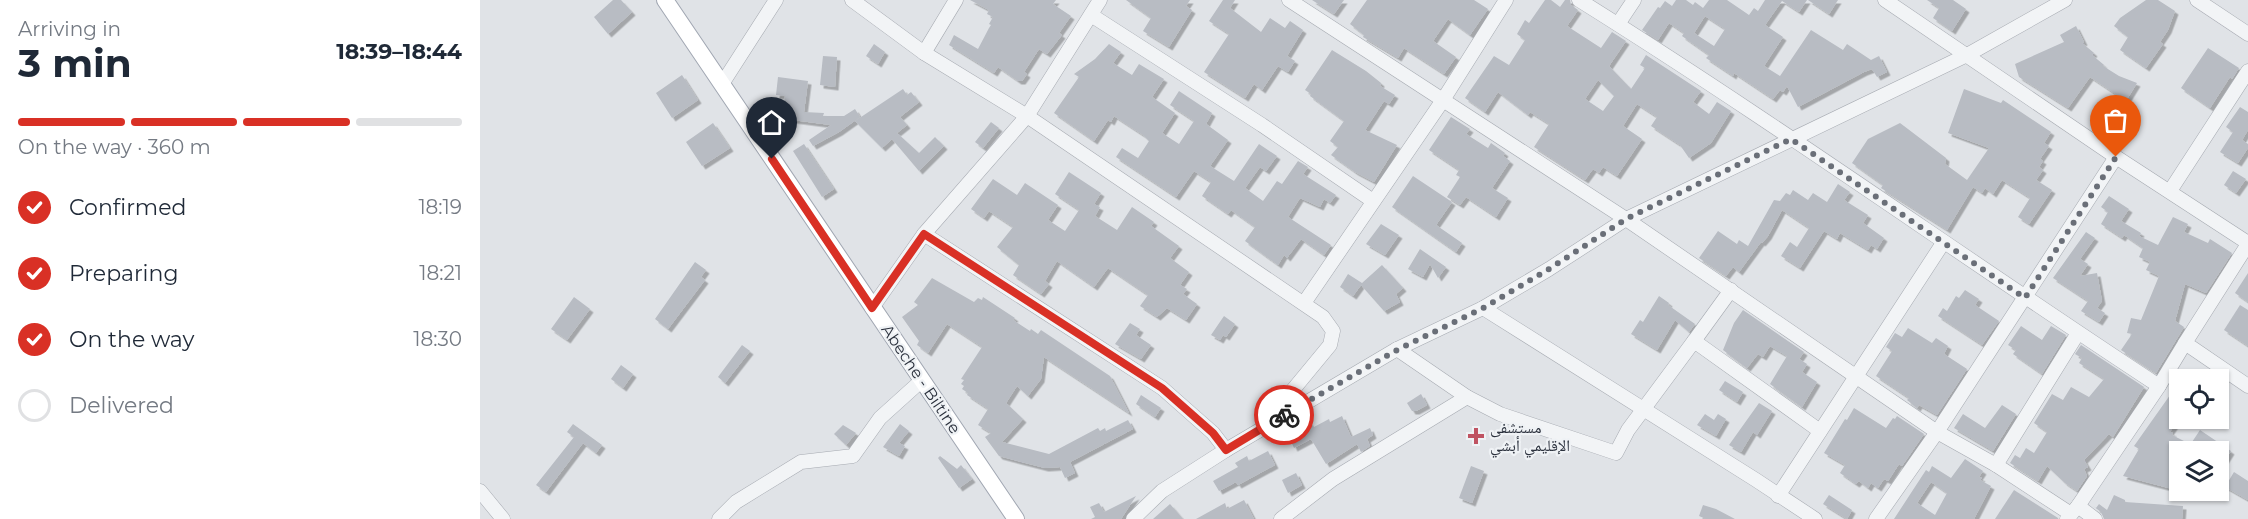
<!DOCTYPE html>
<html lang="en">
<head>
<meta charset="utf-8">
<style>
	body { margin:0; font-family:Montserrat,"Noto Naskh Arabic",sans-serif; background:#f6f6f7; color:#1f2937; height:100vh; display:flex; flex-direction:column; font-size:22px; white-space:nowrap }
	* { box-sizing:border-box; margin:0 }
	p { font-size:20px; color:#747a83 }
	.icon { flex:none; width:33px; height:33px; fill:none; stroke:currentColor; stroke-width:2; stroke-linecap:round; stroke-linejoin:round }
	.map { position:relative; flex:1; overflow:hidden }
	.details { display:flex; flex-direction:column; background:#fff; width:480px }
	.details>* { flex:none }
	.fabs { position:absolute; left:1689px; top:369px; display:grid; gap:12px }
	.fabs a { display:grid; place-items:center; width:60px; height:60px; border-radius:0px; background:#fff; box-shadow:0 2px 4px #0004; font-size:30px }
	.pin { position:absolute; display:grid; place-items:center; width:51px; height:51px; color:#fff; margin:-62px -26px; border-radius:50% 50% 50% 0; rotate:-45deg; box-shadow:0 0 6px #0007 }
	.pin .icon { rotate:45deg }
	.courier { position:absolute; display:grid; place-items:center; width:60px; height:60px; margin:-30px; border:4px solid #d93025; border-radius:50%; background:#fff; color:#222; box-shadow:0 2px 8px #0007 }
	.headline em { font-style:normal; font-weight:700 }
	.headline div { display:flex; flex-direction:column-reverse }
	.headline { display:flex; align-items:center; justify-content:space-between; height:102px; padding:0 18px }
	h1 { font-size:39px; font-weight:700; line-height:45px }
	.bar { display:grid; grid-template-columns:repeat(4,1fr); gap:9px 6px; align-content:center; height:72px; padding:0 18px }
	.bar i { height:8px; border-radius:4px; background:#e0e1e3 }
	.bar .current { background:#d93025 }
	.bar p { grid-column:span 4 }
	ol { padding:0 18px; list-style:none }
	li { display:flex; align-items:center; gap:18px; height:66px }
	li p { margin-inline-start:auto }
	li .icon { padding:6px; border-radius:50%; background:#d93025; color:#fff; stroke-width:4 }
	li:last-child { color:#747a83 }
	li i { width:33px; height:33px; border:3px solid #e0e1e3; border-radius:50% }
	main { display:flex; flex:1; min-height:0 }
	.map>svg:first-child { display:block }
	.building { fill:#b8bcc3; fill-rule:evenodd; filter:url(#shadow) }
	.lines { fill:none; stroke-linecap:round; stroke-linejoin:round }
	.minor-casing { stroke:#a6aab1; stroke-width:15 }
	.major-casing { stroke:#a1a7b2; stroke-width:18 }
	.minor { stroke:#f2f4f6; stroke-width:14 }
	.major { stroke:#fff; stroke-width:16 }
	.done { stroke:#6a6f78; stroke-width:6; stroke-dasharray:0 10.8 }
	.route { stroke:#d93025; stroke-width:8 }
	.poi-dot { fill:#bf5362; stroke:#eff2f5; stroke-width:2 }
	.labels { text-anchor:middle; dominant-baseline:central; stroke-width:4.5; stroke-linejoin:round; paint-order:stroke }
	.street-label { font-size:16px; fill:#2b313d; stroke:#eff2f5 }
	.poi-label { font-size:16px; fill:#2b313d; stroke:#eff2f5; text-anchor:start }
</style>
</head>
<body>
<main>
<section class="details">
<div class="headline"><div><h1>3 min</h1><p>Arriving in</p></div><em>18:39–18:44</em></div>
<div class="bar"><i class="current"></i><i class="current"></i><i class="current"></i><i></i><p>On the way · 360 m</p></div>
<ol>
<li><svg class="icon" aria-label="check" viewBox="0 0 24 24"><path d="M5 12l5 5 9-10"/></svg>Confirmed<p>18:19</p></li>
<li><svg class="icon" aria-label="check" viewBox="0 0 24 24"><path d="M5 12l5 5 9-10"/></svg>Preparing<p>18:21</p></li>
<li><svg class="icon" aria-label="check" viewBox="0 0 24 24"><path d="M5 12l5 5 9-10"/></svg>On the way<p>18:30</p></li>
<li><i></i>Delivered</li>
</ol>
</section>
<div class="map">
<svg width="1768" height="519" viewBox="0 0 1768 519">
	<defs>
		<filter id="shadow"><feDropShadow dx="3.5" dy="3.5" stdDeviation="0" flood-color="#0004"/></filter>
	</defs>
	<rect width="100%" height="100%" fill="#e0e3e7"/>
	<g class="building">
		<path d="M133 0H141L152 12 128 34 114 17Z"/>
		<path d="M490 0H576L573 4 591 16 579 33 582 35 567 54 559 49 544 72 547 74 542 81H538L518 67 514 73 469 45 474 35 498 49 509 28 511 25 509 24 513 17 507 14 509 10Z"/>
		<path d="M646 0H710L706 6 712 10 689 47 663 31 671 18Z"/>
		<path d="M743 0H755L750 8 781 32 790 18 805 28 810 21 823 30 807 56 815 61 808 72 798 66 782 90 774 84 765 98 724 72 749 34 729 21Z"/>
		<path d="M832 0H864L854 14Z"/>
		<path d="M887 0H994L1008 9 990 35 968 19 953 41 976 57 964 74 927 50 924 48 918 58 883 37 884 35 870 24Z"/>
		<path d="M1065 0H1071L1080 7 1085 0H1090L1091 5 1098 10 1087 26 1121 48 1132 32 1146 41 1129 66 1151 89 1165 68 1160 65 1166 55 1221 91 1213 102 1229 114 1237 102 1251 111 1231 143 1209 158 1200 145 1171 126 1177 117 1157 104 1143 126 1162 139 1137 176 1123 167 1119 173 1113 169 1105 180 1054 147 1069 124 1050 112 1048 115 1018 92 1005 112 985 98 1014 56 1029 65 1045 40 1037 34 1045 20 1049 23ZM1118 80 1134 96 1123 111 1105 99Z"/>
		<path d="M1196 0H1206L1213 5 1215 2 1223 8 1229 0H1247L1269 15 1274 8 1278 11 1285 0H1327L1319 12 1302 1 1285 25 1303 37 1284 66 1300 76 1331 30 1363 50 1367 44 1391 60 1399 56 1407 72 1397 77 1392 69 1384 72 1318 107 1307 86 1303 92 1300 90 1293 99 1254 73 1253 76 1226 58 1229 55 1202 36 1204 33 1189 23 1178 40 1162 30 1178 7 1180 8 1185 1 1192 6ZM1225 16 1245 29 1234 46 1214 33Z"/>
		<path d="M1328 0H1358L1349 14Z"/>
		<path d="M1447 0H1473L1486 9 1472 31 1453 18 1459 8Z"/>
		<path d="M1666 0H1678L1695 11 1688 30 1680 42 1683 44 1666 68 1640 50 1648 37 1634 26 1640 18Z"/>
		<path d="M1596 26 1604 42 1602 43 1614 53 1612 55 1624 65 1623 66 1639 76 1657 83 1646 101 1610 77 1588 108 1539 77 1535 64 1584 42 1580 35Z"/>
		<path d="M394 44 405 52 398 64 386 56Z"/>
		<path d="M629 44 641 52 633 63 652 75 659 64 684 79 672 97 695 113 682 133 699 144 714 121 690 105 699 91 732 113 726 124 748 140 730 166 754 181 779 144 797 156 786 171 780 167 765 188 783 201 797 181 802 184 818 161 828 167 823 174 856 195 850 203 844 199 840 207 820 198 808 217 851 245 844 255 821 239 807 258 804 255 798 265 765 241 775 227 751 210 748 214 722 196 731 182 714 171 696 197 636 157 642 148 658 158 669 141 663 135 634 116 631 122 628 120 614 141 574 113 599 77 594 74 615 59Z"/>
		<path d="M1728 48 1759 68 1752 79 1750 77 1730 108 1701 88Z"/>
		<path d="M852 50 886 71 901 83 900 86 915 95 909 104 904 101 885 130 917 145 894 182 875 172 851 155 858 147 850 141 864 121 830 96 831 94 825 90Z"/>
		<path d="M343 56 357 57 355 87 340 85Z"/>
		<path d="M202 75 218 100 192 118 176 93Z"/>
		<path d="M298 77 328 81 324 112 344 113 343 116H364L375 109 380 117 359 132 333 146 329 140 351 125 305 119 307 104H304L305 96 296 95Z"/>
		<path d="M423 89 427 95 431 92 439 102 420 117 427 125 417 133 439 153 455 137 464 146 439 171 412 139 402 148 375 121Z"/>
		<path d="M1484 89 1521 103 1523 100 1571 132 1564 143 1569 146 1560 159 1563 161 1559 167 1563 170 1556 180 1572 190 1549 224 1538 217 1550 198 1522 180 1513 194 1505 188 1502 193 1493 187 1467 230 1401 188 1403 185 1372 163 1388 139 1420 123 1466 158 1465 164 1487 180 1509 148 1468 133Z"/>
		<path d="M1760 107 1768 112V130L1762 140 1768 144V148L1758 163 1740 152 1753 132 1746 127Z"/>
		<path d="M971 117 990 129 986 134 1008 148 1011 143 1025 153 1023 156 1030 161 1012 188 1028 198 1016 217 986 197 980 205 967 197 980 177 976 175 979 170 949 150Z"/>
		<path d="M511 122 519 128 503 148 495 142Z"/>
		<path d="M233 123 250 148 222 166 206 142Z"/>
		<path d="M324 144 354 189 342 197 313 151Z"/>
		<path d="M1753 171 1766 179 1756 193 1744 185Z"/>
		<path d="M589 172 621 193 614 204 620 207 615 216 637 230 652 207 674 222 671 226 699 246 690 258 709 272 700 285 707 289 703 294 717 304 706 320 687 308 677 317 660 306 668 295 628 268 614 287 577 261 565 281 569 284 561 294 533 275 539 265 517 247 533 227 509 211 504 218 491 209 513 179 537 195 545 183 578 205 568 220 585 231 599 210 575 194Z"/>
		<path d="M933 176 972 202 956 225 982 243 976 252 912 207Z"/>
		<path d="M1358 184 1370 192 1364 200 1388 215 1383 223 1404 238 1397 249 1391 245 1388 250 1360 233 1357 239 1344 231 1320 268 1301 256 1310 242 1317 247 1329 228 1302 210 1288 236 1282 243 1281 242 1259 272 1253 267 1246 276 1219 258 1238 231 1257 244 1259 240 1268 246 1294 200 1300 201 1306 193 1310 195 1313 190 1328 200 1333 193 1347 202Z"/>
		<path d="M1629 196 1649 209 1641 221 1661 233 1659 236 1678 245 1693 217 1708 224 1704 232 1728 243 1730 239 1752 253 1726 293 1705 284 1695 321 1704 327 1676 373 1641 350 1652 334 1647 333 1651 318 1661 320 1679 276 1666 270 1670 262 1659 257 1663 248 1644 235 1642 238 1621 224 1628 212 1621 207Z"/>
		<path d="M901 224 919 235 905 255 886 244Z"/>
		<path d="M1606 232 1615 238 1600 259 1608 264 1600 276 1617 273 1622 301 1617 308 1625 313 1619 322 1601 311 1608 301 1573 278Z"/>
		<path d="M940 249 966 267 958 278 950 264 943 277 928 269Z"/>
		<path d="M215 262 226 270 221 277 225 280 188 329 175 319Z"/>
		<path d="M902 265 923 288 916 294 920 302 904 311 881 285 873 296 860 287 868 274 882 283Z"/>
		<path d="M1768 273V302L1755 293Z"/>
		<path d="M452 278 494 302 498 298 502 300 503 297 535 318 533 320 550 331 551 329 558 334 561 330 630 376 649 413 564 357 561 379 548 396 537 386 526 403 543 419 522 442 569 454 618 428 620 431 625 428 626 431 648 420 653 429 590 462 595 473 585 478 580 467 565 468 519 456 505 437 511 433 498 425 508 409 487 395 488 393 482 389 484 386 481 384 484 380 481 379 502 347 467 324 448 353 437 345 439 341 422 317 438 305 434 302Z"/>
		<path d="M1485 290 1499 299 1495 305 1519 321 1502 345 1458 316 1463 308 1467 311 1476 296 1479 298Z"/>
		<path d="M1179 296 1189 303 1188 305 1215 324 1209 332 1195 320 1177 350 1151 334 1160 320 1163 322Z"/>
		<path d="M94 297 110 309 87 340 71 329Z"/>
		<path d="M1760 305 1768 310V346L1744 330Z"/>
		<path d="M1263 310 1324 352 1319 359 1327 364 1322 372 1337 382 1322 407 1290 384 1307 356 1290 346 1283 357 1278 354 1267 368 1243 350 1254 323Z"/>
		<path d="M744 316 755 324 746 337 743 335 740 340 731 335Z"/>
		<path d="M650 323 660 329 656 335 671 345 661 359 635 344Z"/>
		<path d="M1541 326 1562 340 1571 326 1586 335 1562 374 1533 354 1536 350 1528 345Z"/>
		<path d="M1428 328 1452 343 1456 338 1468 346 1464 354 1487 369 1457 415 1439 405 1437 408 1427 400 1429 398 1396 376 1412 351 1406 347 1415 333 1422 337Z"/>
		<path d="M262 345 270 351 245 383 238 377Z"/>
		<path d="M1601 345 1664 387 1633 437 1629 434 1604 460 1608 467 1604 469 1607 476 1597 491 1585 483 1567 466 1558 481 1530 463 1535 455 1540 458 1546 448 1554 453 1567 432 1554 423 1572 394 1583 400 1591 387 1609 397 1624 379 1599 363 1602 358 1595 354Z"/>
		<path d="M141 365 153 374 143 388 131 379Z"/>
		<path d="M1245 381 1263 392 1257 402 1239 390Z"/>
		<path d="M1700 381V417L1690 432 1693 433 1692 435 1706 442 1700 452V491L1643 476 1659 449 1654 446Z"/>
		<path d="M941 394 947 405 936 411H932L927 403Z"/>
		<path d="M661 395 681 408 675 417 656 404Z"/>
		<path d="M1279 403 1292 411 1277 435 1273 432 1261 452 1249 445Z"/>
		<path d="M1522 405 1536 414 1513 451 1474 428 1483 414 1505 428Z"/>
		<path d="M1374 408 1406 428 1413 418 1415 419 1417 416 1444 434 1422 466 1419 464 1408 481 1404 479 1398 488 1391 483 1388 488 1379 481 1376 484 1360 473 1365 465 1344 453 1365 419 1367 420Z"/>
		<path d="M1225 414 1234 420 1238 414 1246 419 1236 436 1217 425Z"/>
		<path d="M862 416 871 437 890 428 893 435 887 439 890 446 881 452 877 444 846 464 831 439 814 448 809 437 833 425 834 427 849 419 850 422Z"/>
		<path d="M93 424 122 445 116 453 103 443 66 492 56 485 94 437 87 432Z"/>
		<path d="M420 424 429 431 419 443 425 446 419 456 403 447Z"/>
		<path d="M363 425 376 433 366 445 354 434Z"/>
		<path d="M1720 430 1751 451 1744 462 1738 458V452L1726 451 1712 442Z"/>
		<path d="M788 451 795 465 758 485 756 482 739 491 733 481 758 467 755 463 767 456 769 461Z"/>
		<path d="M460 456 477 469 481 465 492 479 479 488 458 458Z"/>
		<path d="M1485 459 1503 471 1499 477 1502 478 1500 480 1511 486 1494 519H1414L1446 470 1449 472 1452 466 1471 478ZM1451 482 1467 493 1455 515 1437 503Z"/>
		<path d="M991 466 1004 471 992 503 979 498Z"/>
		<path d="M1754 472 1768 481V500L1745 487Z"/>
		<path d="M816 473 822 485 808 493 802 480Z"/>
		<path d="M1534 490 1578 518V519H1515Z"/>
		<path d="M1349 495 1372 510 1367 519 1343 504Z"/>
		<path d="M1634 495 1645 500V502L1703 506 1702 519H1624L1621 512 1613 506 1616 508 1619 504 1627 510Z"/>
		<path d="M656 496 641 519H611L615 517 610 507 619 503 624 512Z"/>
		<path d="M764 500 774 519H716L745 503 747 509Z"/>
		<path d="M690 504 703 519H673Z"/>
		<path d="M1223 505 1236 509 1255 519H1226L1219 516Z"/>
	</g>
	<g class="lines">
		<g class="minor-casing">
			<g id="minor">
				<path d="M372 0 444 53 547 116 843 317 853 331 850 345 812 391 813 409"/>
				<path d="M809 0 1146 219 1457 432 1516 465 1591 514"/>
				<path d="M1099 0C1296 123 1485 259 1679 386L1705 343"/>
				<path d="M1405 0 1636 157 1768 243"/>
				<path d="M1717 0 1768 34"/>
				<path d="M611 15 782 125 893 201"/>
				<path d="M1138 24 1154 0"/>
				<path d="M444 53 476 0"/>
				<path d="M242 84 296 0"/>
				<path d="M1690 191 1768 71"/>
				<path d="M444 234 682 388 733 433 746 450"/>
				<path d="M1768 244 1705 343 1768 386"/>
				<path d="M824 303 963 100 1026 0"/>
				<path d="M392 308 444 234 547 116 620 0"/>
				<path d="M1003 308 1276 480 1335 519"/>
				<path d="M1214 341 1251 290"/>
				<path d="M917 349 987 397 1020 414 1136 453 1148 430 1214 341 1340 431"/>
				<path d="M1516 465 1598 333"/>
				<path d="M0 491 23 519"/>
				<path d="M1298 496 1463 243"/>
				<path d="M1598 506 1615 519"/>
				<path d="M239 519 256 502 321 462 373 456 400 418 441 381"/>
				<path d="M653 519 682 491 746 450 917 349 1003 308 1069 269 1146 219 1487 55 1585 0"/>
				<path d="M801 519 853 479 987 397"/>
				<path d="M1396 519 1457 432 1636 157"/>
				<path d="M1587 519 1598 506 1679 386"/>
			</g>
		</g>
		<g class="major-casing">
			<path id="major" d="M185 0 536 519"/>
		</g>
		<use href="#minor" class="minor"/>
		<use href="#major" class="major"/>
	</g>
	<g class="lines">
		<path class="done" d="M804 415 917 350 1003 308 1069 269 1146 219 1311 139 1545 298 1636 157"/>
		<path class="route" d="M292 159 392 308 444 234 682 388 733 433 746 450 804 415"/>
	</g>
	<path class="poi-dot" d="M993 427h6v6h6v6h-6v6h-6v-6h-6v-6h6z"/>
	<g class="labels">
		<g class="street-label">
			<text transform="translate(441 379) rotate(56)">Abeche - Biltine</text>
		</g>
		<g class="poi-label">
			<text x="1010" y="427">مستشفى<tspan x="1010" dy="18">الإقليمي أبشي</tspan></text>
		</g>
	</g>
</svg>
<div class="fabs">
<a><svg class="icon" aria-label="locate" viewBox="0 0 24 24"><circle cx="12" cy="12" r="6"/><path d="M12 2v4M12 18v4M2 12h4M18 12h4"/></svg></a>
<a><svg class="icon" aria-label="layers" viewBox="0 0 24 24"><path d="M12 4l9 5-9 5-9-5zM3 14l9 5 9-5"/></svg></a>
</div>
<div class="pin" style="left:1636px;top:157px;background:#ea580c"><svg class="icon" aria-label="bag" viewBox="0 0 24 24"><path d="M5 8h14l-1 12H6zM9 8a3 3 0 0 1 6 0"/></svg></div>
<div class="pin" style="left:292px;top:159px;background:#1f2937"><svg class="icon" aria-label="home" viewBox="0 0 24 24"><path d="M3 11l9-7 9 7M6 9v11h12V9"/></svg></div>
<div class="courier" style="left:804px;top:415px"><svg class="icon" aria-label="bike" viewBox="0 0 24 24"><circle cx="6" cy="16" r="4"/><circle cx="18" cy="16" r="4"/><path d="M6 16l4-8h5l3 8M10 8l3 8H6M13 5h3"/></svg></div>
</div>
</main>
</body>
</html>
